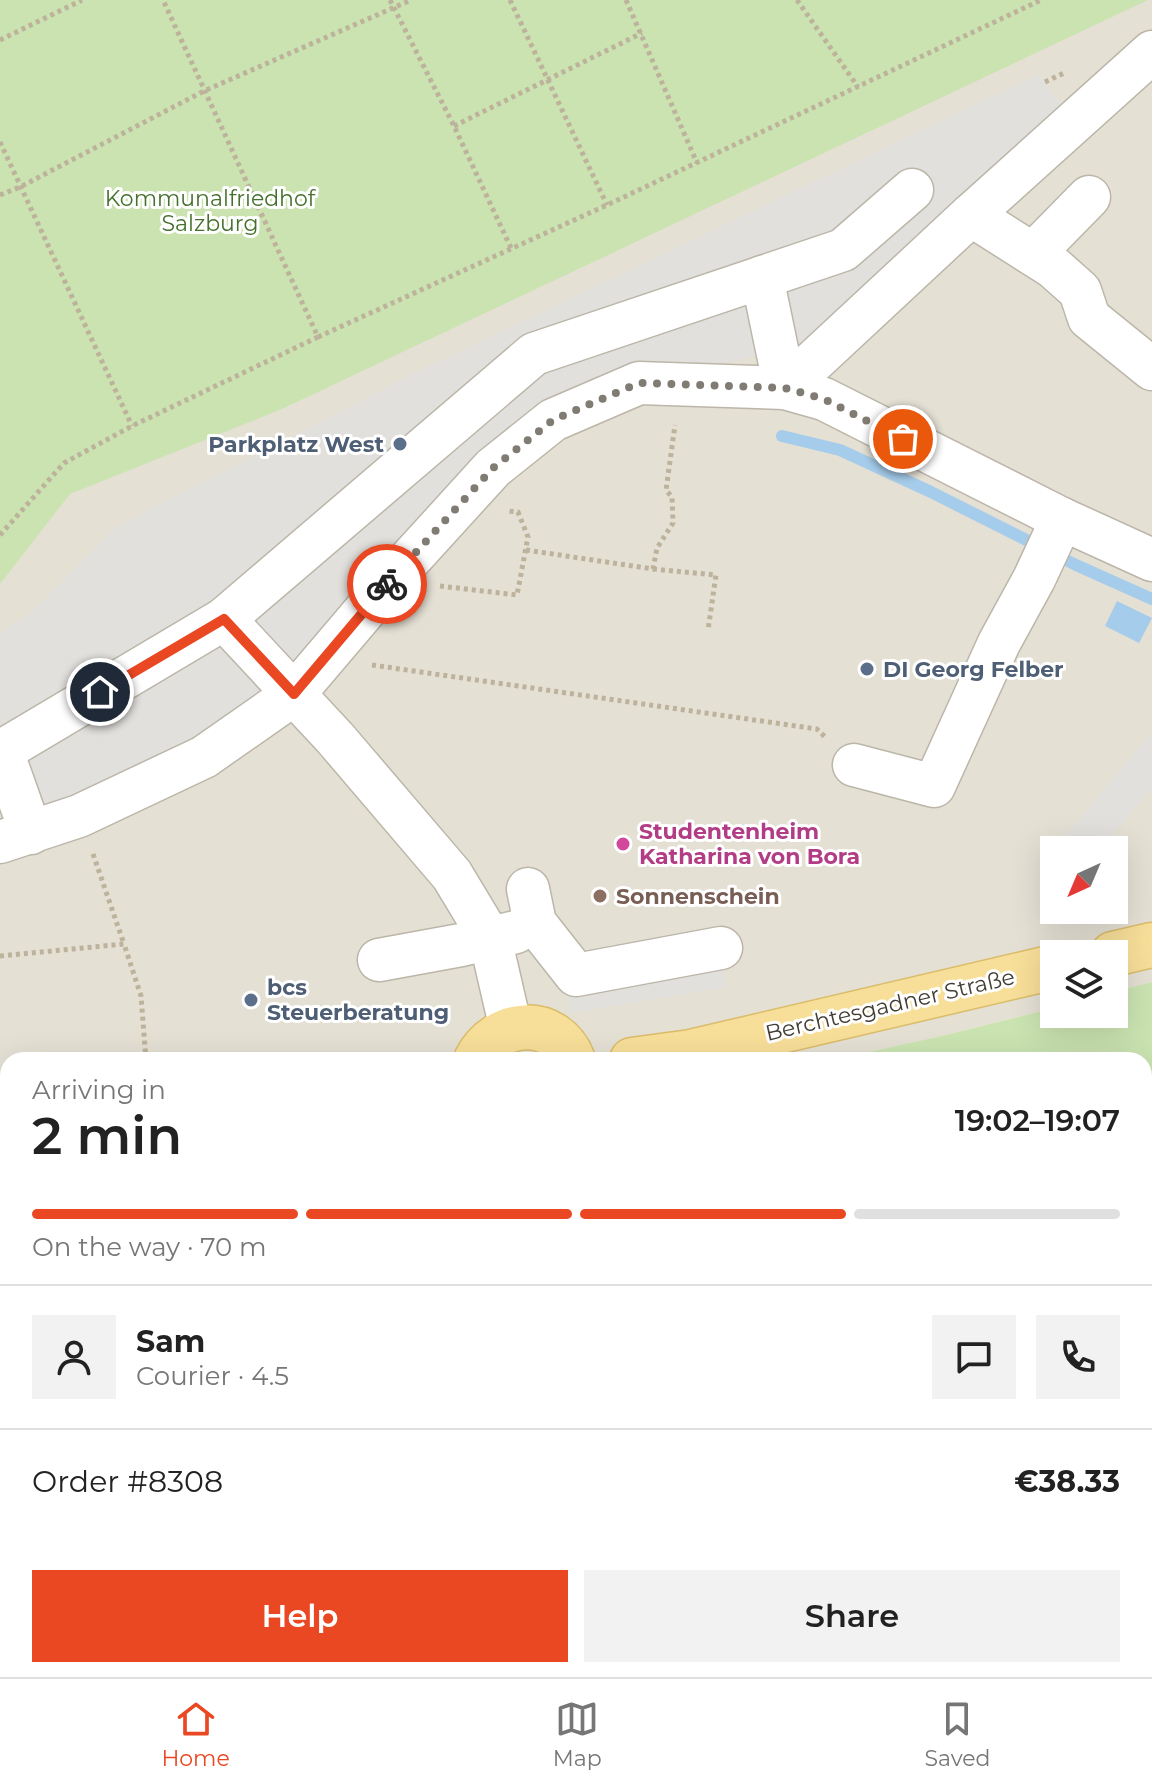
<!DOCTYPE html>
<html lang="en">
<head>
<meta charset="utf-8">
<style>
	body { margin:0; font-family:Montserrat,sans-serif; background:#f2f2f2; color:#222; height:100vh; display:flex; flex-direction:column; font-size:30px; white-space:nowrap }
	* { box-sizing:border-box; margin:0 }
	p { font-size:26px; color:#767676 }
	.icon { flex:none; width:44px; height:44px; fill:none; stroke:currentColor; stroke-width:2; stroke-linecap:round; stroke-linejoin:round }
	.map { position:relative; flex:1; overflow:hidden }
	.drawer { position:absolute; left:0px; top:1052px; width:1152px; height:626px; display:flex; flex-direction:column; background:#fff; border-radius:24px 24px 0 0; box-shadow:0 8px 32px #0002 }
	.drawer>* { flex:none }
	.needle { width:52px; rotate:224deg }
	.controls { position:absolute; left:1040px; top:836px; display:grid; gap:16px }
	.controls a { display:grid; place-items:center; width:88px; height:88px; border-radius:0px; background:#fff; box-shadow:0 8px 32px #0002; font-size:40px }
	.pin { position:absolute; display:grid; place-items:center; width:68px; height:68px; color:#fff; margin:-34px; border:4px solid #fff; border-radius:50%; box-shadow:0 2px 8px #0007 }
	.courier { position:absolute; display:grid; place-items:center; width:80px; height:80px; margin:-40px; border:6px solid #ea4723; border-radius:50%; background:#fff; color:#222; box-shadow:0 2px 10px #0007 }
	.summary em { font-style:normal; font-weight:600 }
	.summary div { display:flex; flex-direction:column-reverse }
	.summary { display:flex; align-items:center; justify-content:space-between; height:136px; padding:0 32px }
	h1 { font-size:52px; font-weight:600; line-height:60px }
	.bar { display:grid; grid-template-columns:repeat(4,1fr); gap:12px 8px; align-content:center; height:96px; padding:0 32px }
	.bar i { height:10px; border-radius:6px; background:#e0e0e0 }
	.bar .current { background:#ea4723 }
	.bar p { grid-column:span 4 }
	.line { display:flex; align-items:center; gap:20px; padding:0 32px; border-top:2px solid #e0e0e0 }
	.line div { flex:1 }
	.round { display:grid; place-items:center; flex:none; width:84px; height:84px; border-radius:0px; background:#f2f2f2 }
	.cta { display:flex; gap:16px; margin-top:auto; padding:16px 32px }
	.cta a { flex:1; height:92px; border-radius:0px; background:#ea4723; color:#fff; font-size:32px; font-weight:600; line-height:92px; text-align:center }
	.cta a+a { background:#f2f2f2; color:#222 }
	.tabs { display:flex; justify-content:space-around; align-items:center; height:112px; border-top:2px solid #e0e0e0; background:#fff; font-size:22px; color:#767676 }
	.tabs a { display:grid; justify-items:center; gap:4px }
	.tabs .current { color:#ea4723 }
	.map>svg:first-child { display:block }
	.residential { fill:#e5e0d4; fill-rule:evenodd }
	.green { fill:#cbe3b1 }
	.parking { fill:#e2e0dd }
	.water { fill:#a5ccea }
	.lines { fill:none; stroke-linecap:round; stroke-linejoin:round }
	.stream { stroke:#a5ccea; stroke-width:12 }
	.minor-casing { stroke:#bcb6a9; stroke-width:45 }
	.major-casing { stroke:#dabc6a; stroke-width:47 }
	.path { stroke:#bdb29b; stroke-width:5; stroke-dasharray:4 4; stroke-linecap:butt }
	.minor { stroke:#fff; stroke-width:42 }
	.major { stroke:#f7df99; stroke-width:44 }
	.done { stroke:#807c73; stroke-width:8; stroke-dasharray:0 14.4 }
	.route { stroke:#ea4723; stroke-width:10 }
	.service-dot { fill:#5c6f8a; stroke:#fff; stroke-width:3 }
	.hotel-dot { fill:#d1479c; stroke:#fff; stroke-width:3 }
	.education-dot { fill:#8d6e63; stroke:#fff; stroke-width:3 }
	.labels { text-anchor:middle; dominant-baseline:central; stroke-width:6; stroke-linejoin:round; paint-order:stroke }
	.park-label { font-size:22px; fill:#45702d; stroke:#fff }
	.service-label { font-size:22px; font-weight:bold; fill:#4e5e75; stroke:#fff; text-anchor:start }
	.hotel-label { font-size:22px; font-weight:bold; fill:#b23c85; stroke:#fff; text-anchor:start }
	.education-label { font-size:22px; font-weight:bold; fill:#785e54; stroke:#fff; text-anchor:start }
	.street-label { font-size:22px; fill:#433e35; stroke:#fff }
</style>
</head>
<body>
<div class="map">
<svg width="1152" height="1677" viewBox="0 0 1152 1677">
	<rect width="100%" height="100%" fill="#f1eee5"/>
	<g class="residential">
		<path d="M0 0H1152V982L1114 992V954H1054V1008L946 1035 832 1060H8V1175L0 1176ZM1054 850H1114V910H1054Z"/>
		<path d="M1152 1502V1677H978L984 1670H1144V1510Z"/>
	</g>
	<g class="green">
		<path d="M0 0H1148L282 409 70 494 0 584Z"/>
		<path d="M1152 982V1502L1144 1510V1060H832L946 1035 1054 1008V1014H1114V992Z"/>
		<path d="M8 1175V1642L0 1636V1176Z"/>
		<path d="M45 1670H984L978 1677H55Z"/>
	</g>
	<g class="parking">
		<path d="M1039 74 1062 106 814 342 639 383 553 421 294 694 0 842V633L31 613 116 527 417 372Z"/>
		<path d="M1152 732V789L1098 850H1054V905L1051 904 1043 887 1042 864Z"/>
		<path d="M720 960 725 987 571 1013 566 986Z"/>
	</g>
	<path class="water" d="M1117 601 1152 618 1139 643 1105 626Z"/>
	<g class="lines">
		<path class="stream" d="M782 436 840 450 931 492 1076 565 1152 599"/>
		<g class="minor-casing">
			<g id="minor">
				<path d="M971 215 1152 52"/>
				<path d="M1033 254 1089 197"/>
				<path d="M762 277 785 388"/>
				<path d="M785 388 971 215 1053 267 1080 291 1089 318 1152 369"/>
				<path d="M224 619 335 738 452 875 490 938 511 1029"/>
				<path d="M854 765 934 786 999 643 1034 579 1062 519"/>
				<path d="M31 833 2 751 224 619 534 354 843 250 912 190"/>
				<path d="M0 842 79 816 204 757 294 694 391 580 493 468 553 420 639 383 785 388 824 399 1062 519 1152 560"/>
				<path d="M528 889 535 923 576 975 721 948"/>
				<path d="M379 960 461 945 516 932"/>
				<path d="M10 1670 20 1677"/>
				<path d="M567 1670 568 1677"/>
			</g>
		</g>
		<g class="major-casing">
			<g id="major">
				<path d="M1113 954 1152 945"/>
				<path d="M476 1060C496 1019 555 1014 573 1060"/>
				<path d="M632 1060 691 1052 1054 967"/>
				<path d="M0 1138 8 1137"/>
			</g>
		</g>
		<g class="path">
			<path d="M390 0 454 126 511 248"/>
			<path d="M510 0 607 205"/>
			<path d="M626 0 697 163"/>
			<path d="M797 0 858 87"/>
			<path d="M0 40 82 0"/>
			<path d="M1045 82 1066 72"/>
			<path d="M454 126 642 33"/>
			<path d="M0 142 132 426"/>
			<path d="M0 195 20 187 204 91 411 0"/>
			<path d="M318 337 607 205 1041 0"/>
			<path d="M0 535 64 463 132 426 318 337 163 0"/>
			<path d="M526 550 653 569 657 548 673 523 672 497 666 490 675 425"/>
			<path d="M653 569 716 575 708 630"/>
			<path d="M440 586 517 595 528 537 518 512 508 511"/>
			<path d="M372 665 817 729 826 738"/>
			<path d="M93 854 124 944"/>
			<path d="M0 956 124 944 141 996 146 1060"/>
		</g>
		<use href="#minor" class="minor"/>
		<use href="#major" class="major"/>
	</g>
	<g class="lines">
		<path class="done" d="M387 584 493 468 553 420 639 383 785 388 824 399 903 439"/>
		<path class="route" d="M100 692 224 619 294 694 387 584"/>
	</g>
	<g class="service-dot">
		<circle cx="400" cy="444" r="8"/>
		<circle cx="867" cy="669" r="8"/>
		<circle cx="251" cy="1000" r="8"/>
	</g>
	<circle class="hotel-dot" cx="623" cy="844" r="8"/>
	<circle class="education-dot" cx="600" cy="896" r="8"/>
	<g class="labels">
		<g class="park-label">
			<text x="210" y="198">Kommunalfriedhof<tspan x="210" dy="25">Salzburg</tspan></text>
		</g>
		<g class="service-label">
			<text x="384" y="444" text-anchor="end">Parkplatz West</text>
			<text x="883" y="669">DI Georg Felber</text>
			<text x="267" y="987">bcs<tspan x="267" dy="25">Steuerberatung</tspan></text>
		</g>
		<g class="hotel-label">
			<text x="639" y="831">Studentenheim<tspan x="639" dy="25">Katharina von Bora</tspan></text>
		</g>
		<g class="education-label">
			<text x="616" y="896">Sonnenschein</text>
		</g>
		<g class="street-label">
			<text transform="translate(890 1005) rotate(-13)">Berchtesgadner Straße</text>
		</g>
	</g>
</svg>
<div class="controls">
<a><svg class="needle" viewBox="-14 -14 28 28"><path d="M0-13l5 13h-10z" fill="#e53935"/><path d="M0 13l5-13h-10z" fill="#767676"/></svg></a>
<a><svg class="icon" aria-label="layers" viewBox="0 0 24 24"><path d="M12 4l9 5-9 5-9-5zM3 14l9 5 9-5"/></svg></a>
</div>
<div class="pin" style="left:903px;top:439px;background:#ea580c"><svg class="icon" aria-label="bag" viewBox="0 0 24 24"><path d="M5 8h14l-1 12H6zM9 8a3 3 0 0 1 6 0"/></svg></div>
<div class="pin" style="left:100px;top:692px;background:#1f2937"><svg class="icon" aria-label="home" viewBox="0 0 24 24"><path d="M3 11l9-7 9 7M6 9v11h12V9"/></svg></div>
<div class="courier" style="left:387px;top:584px"><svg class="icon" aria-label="bike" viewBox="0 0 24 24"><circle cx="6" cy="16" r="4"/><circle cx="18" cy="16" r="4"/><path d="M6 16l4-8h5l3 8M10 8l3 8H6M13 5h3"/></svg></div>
<section class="drawer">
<div class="summary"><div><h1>2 min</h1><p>Arriving in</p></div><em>19:02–19:07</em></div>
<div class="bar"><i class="current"></i><i class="current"></i><i class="current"></i><i></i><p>On the way · 70 m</p></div>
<div class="line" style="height:144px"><a class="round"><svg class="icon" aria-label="person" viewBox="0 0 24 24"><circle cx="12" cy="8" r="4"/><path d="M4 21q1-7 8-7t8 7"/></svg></a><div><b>Sam</b><p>Courier · 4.5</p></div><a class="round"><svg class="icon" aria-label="chat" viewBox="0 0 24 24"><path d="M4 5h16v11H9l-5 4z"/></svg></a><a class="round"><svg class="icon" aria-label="phone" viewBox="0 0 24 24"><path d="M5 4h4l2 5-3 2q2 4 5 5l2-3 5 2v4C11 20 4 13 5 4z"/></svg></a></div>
<div class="line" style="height:104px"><div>Order #8308</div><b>€38.33</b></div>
<div class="cta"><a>Help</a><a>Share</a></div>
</section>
</div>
<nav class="tabs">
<a class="current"><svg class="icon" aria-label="home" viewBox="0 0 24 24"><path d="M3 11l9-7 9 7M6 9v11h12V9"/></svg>Home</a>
<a><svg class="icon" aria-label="map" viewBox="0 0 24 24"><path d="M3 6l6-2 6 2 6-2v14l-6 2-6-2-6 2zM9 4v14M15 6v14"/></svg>Map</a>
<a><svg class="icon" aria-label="saved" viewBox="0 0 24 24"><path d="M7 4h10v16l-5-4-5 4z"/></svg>Saved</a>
</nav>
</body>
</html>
